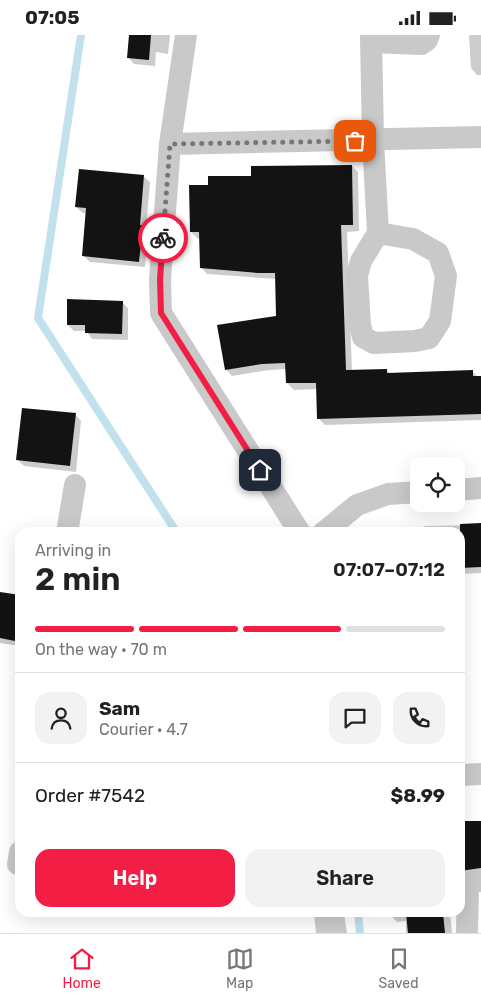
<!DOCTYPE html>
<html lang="en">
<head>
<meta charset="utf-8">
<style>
	body { margin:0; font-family:Rubik,sans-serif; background:#f2f2f2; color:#222; height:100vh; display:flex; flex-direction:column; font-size:19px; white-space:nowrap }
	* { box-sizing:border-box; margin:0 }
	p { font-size:16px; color:#767676 }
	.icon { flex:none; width:28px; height:28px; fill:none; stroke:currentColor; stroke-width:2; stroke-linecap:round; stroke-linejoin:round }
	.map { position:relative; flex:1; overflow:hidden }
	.drawer { position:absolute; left:15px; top:492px; width:450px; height:390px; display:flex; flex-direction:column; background:#fff; border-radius:15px; box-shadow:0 5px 20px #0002 }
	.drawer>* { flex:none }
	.fabs { position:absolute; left:410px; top:422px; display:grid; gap:10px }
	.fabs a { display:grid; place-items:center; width:55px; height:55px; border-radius:10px; background:#fff; box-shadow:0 5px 20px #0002; font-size:25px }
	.pin { position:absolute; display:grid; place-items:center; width:42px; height:42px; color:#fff; margin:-21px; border-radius:10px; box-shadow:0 2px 8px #0006 }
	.courier { position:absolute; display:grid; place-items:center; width:50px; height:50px; margin:-25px; border:4px solid #f31e43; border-radius:50%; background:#fff; color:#222; box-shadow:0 1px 6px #0007 }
	.headline em { font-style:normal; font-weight:600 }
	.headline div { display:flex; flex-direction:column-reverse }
	.headline { display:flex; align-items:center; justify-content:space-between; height:85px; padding:0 20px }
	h1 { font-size:32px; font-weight:600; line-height:38px }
	.bar { display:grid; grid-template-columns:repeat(4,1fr); gap:8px 5px; align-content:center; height:60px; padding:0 20px }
	.bar i { height:6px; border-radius:4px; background:#e0e0e0 }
	.bar .active { background:#f31e43 }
	.bar p { grid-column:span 4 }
	.line { display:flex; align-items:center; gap:12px; padding:0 20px; border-top:1px solid #e0e0e0 }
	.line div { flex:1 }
	.round { display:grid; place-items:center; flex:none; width:52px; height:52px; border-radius:15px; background:#f2f2f2 }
	.action { display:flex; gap:10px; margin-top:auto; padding:10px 20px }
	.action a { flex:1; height:58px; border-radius:15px; background:#f31e43; color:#fff; font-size:20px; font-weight:600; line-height:58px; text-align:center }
	.action a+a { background:#f2f2f2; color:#222 }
	.status { display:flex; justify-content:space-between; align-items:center; height:35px; padding:0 25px; background:#fff; direction:ltr }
	.status svg { height:14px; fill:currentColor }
	.tabs { display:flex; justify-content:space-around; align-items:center; height:70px; border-top:1px solid #e0e0e0; background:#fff; font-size:14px; color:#767676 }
	.tabs a { display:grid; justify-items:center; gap:2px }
	.tabs .active { color:#f31e43 }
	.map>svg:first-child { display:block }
	.shadow { fill:#0003 }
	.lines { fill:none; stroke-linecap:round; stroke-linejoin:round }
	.stream { stroke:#c1e1ed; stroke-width:8 }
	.building { fill:#131313 }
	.street { stroke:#c9c9c9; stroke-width:22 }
	.done { stroke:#767676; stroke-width:5; stroke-dasharray:0 9 }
	.route { stroke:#f31e43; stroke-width:6 }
</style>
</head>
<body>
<div class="status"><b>07:05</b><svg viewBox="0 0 49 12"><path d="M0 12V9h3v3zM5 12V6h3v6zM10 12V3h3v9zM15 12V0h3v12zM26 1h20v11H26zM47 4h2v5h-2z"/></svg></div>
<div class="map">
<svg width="481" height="898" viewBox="0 0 481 898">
	<rect width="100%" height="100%" fill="#fff"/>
	<g class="shadow">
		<path d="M130 0H170L168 19 156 17 155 31 134 29 128 22Z"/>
		<path d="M469 0H481V40H477L471 33Z"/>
		<path d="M352 131 358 137 359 196 347 197 352 336 387 335 391 340 472 336 478 342H481V385L325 390 319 384 317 354 294 355 287 348V334L269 335 232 341 226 334 277 282 276 244 207 239 201 232 200 203 198 204 191 197 210 151 252 142Z"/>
		<path d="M143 141 150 147 146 195 148 197 145 232 90 227 84 221 87 178H83L76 172Z"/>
		<path d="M122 267 128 273V305L92 304 86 296H74L68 290Z"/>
		<path d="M75 379 81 386 76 437 24 431 18 425Z"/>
		<path d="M481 490V538L460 539V498H414L425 491Z"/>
		<path d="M20 562V611L0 608V564Z"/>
		<path d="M460 787H481V840L460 842Z"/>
		<path d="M282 878H344L347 898H316L314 878Z"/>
		<path d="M389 878H450L452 898H406V886L397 887Z"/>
	</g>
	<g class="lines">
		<g class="stream">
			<path d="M81 0 38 283 177 498"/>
			<path d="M358 878 360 898"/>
		</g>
	</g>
	<g class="building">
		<path d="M129 0H151L149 25 127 23Z"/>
		<path d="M352 130 353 190H341L346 335 387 334V338L473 335V341H481V379L317 384 316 348H286L285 328 262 329 225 335 217 290 276 281 275 238H258L200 233 199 197H190L189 150H208V141H251V131Z"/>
		<path d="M79 134 144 140 140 190H143L139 227 82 221 86 173 75 172Z"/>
		<path d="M67 264 123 266 122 299 85 298V290H67Z"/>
		<path d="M22 373 76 378 70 431 16 425Z"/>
		<path d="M481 488V532L460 533V489Z"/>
		<path d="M0 557 20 560V607L0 603Z"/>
		<path d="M460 786H481V833L460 836Z"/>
		<path d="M406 878H443L445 898H408Z"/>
	</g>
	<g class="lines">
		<g class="street">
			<path d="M186 0 170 109 160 245 161 278 300 498"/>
			<path d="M371 0 373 105 378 198 361 226 357 241 360 290 363 302 374 308 415 306 429 303 440 286 446 241 438 218 413 204 378 198"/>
			<path d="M371 7 421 9 427 5 429 0"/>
			<path d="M170 109 481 102"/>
			<path d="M456 455 481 453"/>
			<path d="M67 498 75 450"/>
			<path d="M323 498 357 470 388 459 419 457"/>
			<path d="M460 740 481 739"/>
			<path d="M18 829 20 817"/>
			<path d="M467 898 468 852 472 847 481 846"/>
		</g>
	</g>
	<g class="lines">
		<path class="done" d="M163 203 170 109 355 106"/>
		<path class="route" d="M163 203 160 244 161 278 260 435"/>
	</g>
</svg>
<div class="fabs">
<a><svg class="icon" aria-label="locate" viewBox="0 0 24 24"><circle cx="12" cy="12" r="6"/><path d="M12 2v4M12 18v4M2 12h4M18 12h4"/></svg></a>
</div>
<div class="pin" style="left:355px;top:106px;background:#ea580c"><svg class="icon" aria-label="bag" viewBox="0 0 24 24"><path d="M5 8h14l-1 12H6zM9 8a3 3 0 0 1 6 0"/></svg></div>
<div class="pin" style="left:260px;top:435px;background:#1f2937"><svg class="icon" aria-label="home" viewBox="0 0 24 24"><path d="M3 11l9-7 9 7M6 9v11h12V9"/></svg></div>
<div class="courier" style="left:163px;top:203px"><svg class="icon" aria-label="bike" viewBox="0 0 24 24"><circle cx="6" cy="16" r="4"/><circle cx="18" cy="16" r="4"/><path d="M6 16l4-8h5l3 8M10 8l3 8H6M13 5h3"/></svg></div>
<section class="drawer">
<div class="headline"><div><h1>2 min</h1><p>Arriving in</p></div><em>07:07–07:12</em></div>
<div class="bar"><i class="active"></i><i class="active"></i><i class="active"></i><i></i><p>On the way · 70 m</p></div>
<div class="line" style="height:90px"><a class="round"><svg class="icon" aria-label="person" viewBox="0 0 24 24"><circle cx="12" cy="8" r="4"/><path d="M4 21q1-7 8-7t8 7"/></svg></a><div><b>Sam</b><p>Courier · 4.7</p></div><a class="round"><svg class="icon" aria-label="chat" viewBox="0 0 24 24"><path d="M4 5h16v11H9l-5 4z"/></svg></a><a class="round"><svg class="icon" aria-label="phone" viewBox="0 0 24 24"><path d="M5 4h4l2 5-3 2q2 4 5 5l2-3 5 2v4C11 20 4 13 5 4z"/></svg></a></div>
<div class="line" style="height:65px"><div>Order #7542</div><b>$8.99</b></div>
<div class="action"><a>Help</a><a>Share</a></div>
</section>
</div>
<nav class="tabs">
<a class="active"><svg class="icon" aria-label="home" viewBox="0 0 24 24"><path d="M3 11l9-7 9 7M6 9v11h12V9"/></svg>Home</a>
<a><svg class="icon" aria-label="map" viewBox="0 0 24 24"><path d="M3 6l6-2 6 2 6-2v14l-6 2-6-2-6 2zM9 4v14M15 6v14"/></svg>Map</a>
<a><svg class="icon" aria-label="saved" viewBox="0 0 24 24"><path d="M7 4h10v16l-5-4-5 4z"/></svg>Saved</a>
</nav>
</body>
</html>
